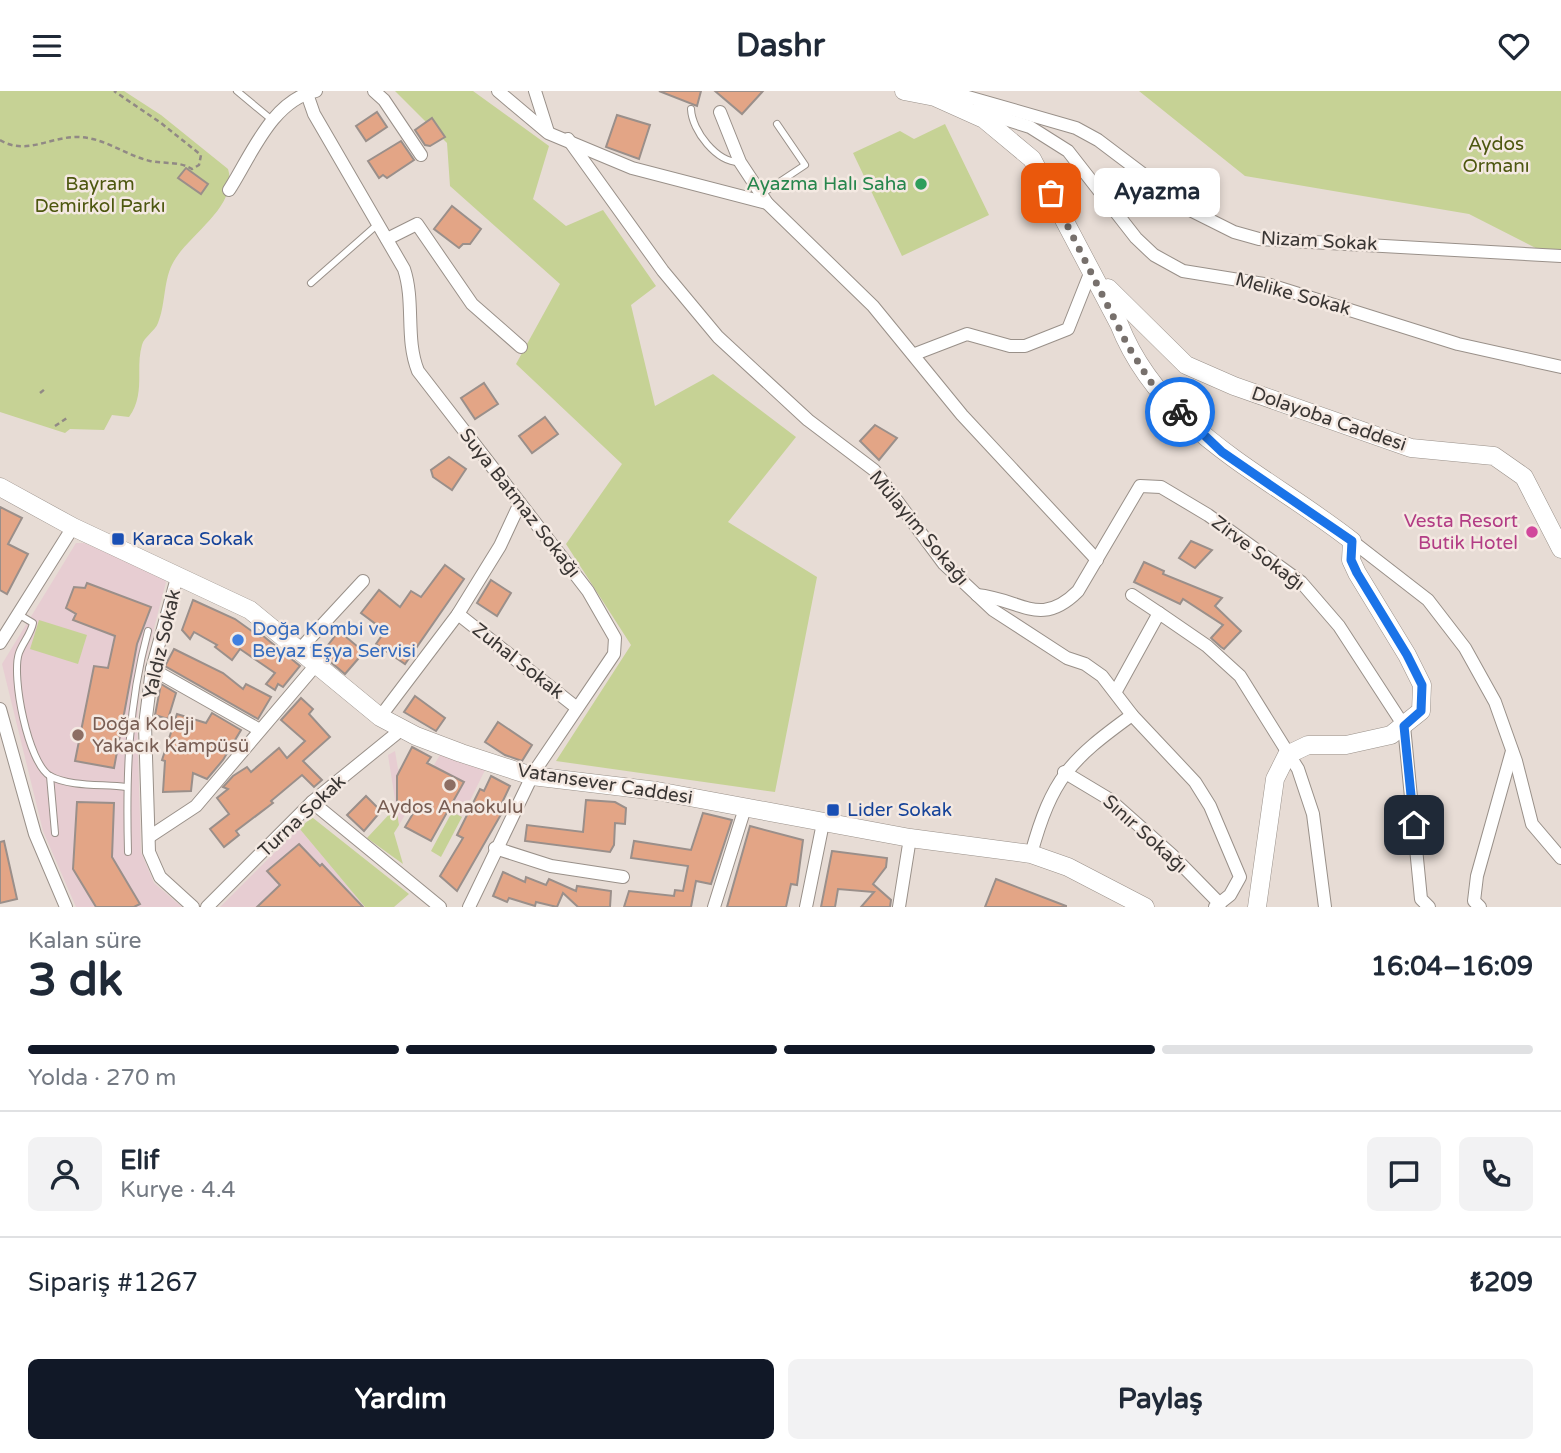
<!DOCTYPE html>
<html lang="tr">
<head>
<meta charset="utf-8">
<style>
	body { margin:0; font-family:"Varela Round",sans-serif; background:#f2f2f3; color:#1f2937; height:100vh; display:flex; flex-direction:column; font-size:26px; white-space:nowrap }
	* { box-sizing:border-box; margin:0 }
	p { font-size:23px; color:#747a83 }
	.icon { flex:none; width:38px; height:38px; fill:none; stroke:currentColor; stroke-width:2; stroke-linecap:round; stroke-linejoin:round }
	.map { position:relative; height:816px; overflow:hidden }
	.sheet { display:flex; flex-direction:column; background:#fff; flex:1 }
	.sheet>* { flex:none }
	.pin { position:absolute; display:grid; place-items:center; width:60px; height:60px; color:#fff; margin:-30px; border-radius:14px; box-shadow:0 4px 10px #0006 }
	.courier { position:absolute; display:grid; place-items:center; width:70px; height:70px; margin:-35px; border:5px solid #1a73e8; border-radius:50%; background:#fff; color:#222; box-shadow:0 2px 9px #0007 }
	.bubble { position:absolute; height:49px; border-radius:10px; background:#fff; box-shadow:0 4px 10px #0003; font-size:23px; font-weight:700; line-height:49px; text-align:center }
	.head em { font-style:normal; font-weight:700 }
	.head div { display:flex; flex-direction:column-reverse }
	.head { display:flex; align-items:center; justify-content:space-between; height:119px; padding:0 28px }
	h1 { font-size:46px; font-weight:700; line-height:52px }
	.bar { display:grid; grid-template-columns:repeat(4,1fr); gap:10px 7px; align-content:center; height:84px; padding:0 28px }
	.bar i { height:9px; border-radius:5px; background:#e0e1e3 }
	.bar .active { background:#111827 }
	.bar p { grid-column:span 4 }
	.line { display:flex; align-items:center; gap:18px; padding:0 28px; border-top:2px solid #e0e1e3 }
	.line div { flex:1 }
	.round { display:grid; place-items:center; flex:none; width:74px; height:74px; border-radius:10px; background:#f2f2f3 }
	.primary-button { display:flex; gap:14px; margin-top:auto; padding:14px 28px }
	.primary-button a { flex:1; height:80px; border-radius:10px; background:#111827; color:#fff; font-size:28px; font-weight:700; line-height:80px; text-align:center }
	.primary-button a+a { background:#f2f2f3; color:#1f2937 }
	header { display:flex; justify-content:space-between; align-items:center; height:91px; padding:0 28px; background:#fff; font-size:32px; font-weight:700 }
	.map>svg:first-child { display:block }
	.education { fill:#e7cdd2 }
	.green { fill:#c6d295 }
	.building { fill:#e3a586; stroke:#9a8f8a; stroke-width:2 }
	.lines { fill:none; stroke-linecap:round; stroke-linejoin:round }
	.lane-casing { stroke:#999089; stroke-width:8 }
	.street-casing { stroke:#999089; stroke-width:14 }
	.secondary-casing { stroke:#999089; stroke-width:19 }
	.path { stroke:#918985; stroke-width:2.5; stroke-dasharray:5 3.5; stroke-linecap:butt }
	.lane { stroke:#fff; stroke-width:6 }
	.street { stroke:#fff; stroke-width:12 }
	.secondary { stroke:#fff; stroke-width:18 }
	.done { stroke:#77706c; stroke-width:7; stroke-dasharray:0 12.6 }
	.route { stroke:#1a73e8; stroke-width:9 }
	.leisure-dot { fill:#2e9e5b; stroke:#f4e9e2; stroke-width:2.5 }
	.hotel-dot { fill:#d1479c; stroke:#f4e9e2; stroke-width:2.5 }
	.transit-dot { fill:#1a4fb4; stroke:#f4e9e2; stroke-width:2.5 }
	.shop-dot { fill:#3f7fe0; stroke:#f4e9e2; stroke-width:2.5 }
	.education-dot { fill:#8d6e63; stroke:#f4e9e2; stroke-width:2.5 }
	.labels { text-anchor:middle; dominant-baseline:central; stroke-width:5; stroke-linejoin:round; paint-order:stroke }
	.park-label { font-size:19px; fill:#4d570f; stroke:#f4e9e2 }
	.leisure-label { font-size:19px; fill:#27864d; stroke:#f4e9e2; text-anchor:end }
	.street-label { font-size:19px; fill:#3a3634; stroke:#f4e9e2 }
	.hotel-label { font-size:19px; fill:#b23c85; stroke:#f4e9e2; text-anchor:end }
	.transit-label { font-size:19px; fill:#164399; stroke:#f4e9e2; text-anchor:start }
	.shop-label { font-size:19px; fill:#366cbe; stroke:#f4e9e2; text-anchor:start }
	.education-label { font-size:19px; fill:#785e54; stroke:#f4e9e2; text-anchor:start }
</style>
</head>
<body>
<header><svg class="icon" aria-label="menu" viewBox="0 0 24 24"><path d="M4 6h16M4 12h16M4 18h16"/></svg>Dashr<svg class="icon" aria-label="heart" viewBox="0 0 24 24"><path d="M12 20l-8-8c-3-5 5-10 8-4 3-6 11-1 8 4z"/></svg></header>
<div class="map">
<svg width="1561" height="816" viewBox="0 0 1561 816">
	<rect width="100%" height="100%" fill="#e7dcd5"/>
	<g class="education">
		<path d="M76 452H84L163 486 166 491 141 587 137 629 141 761 154 792 182 816H76L43 740 2 573Z"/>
		<path d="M395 660 398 678 423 693 441 662 486 677 462 726 418 702 399 734 388 664Z"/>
		<path d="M299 737 365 816H220Z"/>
	</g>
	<g class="green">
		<path d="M0 0H124L161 24 228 78C239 115 191 141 174 170 163 188 166 213 158 232 155 240 144 246 142 254 135 278 146 302 129 326L112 324 104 339 70 338 65 342 0 321Z"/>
		<path d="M395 0H473L549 55 533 108 566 135 603 119 656 195 631 214 655 315 713 283 796 346 728 431 817 486 775 701 556 670 631 554 566 453 622 373 516 273 560 193 450 95 447 52Z"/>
		<path d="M1139 0H1561V170L1469 123 1245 85Z"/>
		<path d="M945 33 989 124 902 165 853 62 900 40 914 48Z"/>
		<path d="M39 529 87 544 78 573 30 558Z"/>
		<path d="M396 716 399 734 394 742 403 773 367 747Z"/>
		<path d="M452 721 462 726 441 766 431 760Z"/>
		<path d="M313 726V727L409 803 394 816H365L299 737Z"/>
	</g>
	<g class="building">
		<path d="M659 0H701L697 15Z"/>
		<path d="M715 0H763L742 23Z"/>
		<path d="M377 21 387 36 366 50 356 35Z"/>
		<path d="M617 24 650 34 639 68 606 56Z"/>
		<path d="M432 27 445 46 430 55 425 54 415 39Z"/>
		<path d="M401 50 414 69 387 87 383 84 379 87 368 70Z"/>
		<path d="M186 77 208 93 201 103 178 87Z"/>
		<path d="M452 115 481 138 470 153H463L459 157 434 138Z"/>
		<path d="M484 292 498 313 475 328 461 307Z"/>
		<path d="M545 326 558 343 532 362 519 345Z"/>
		<path d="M875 334 897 347 879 369 860 350Z"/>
		<path d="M449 366 466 378 452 399 433 386 431 379Z"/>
		<path d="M0 416 22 427 8 453 28 463 7 503 0 499Z"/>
		<path d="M1191 450 1212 459 1195 477 1179 467Z"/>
		<path d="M1144 471 1164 480 1163 483 1222 507 1215 515 1241 540 1224 558 1221 556 1211 547 1223 534 1183 508 1180 513 1134 491Z"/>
		<path d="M445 474 464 488 405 573 376 553 385 540 361 522 379 499 400 516 411 500 421 506Z"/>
		<path d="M491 489 511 502 497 525 477 512Z"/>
		<path d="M87 492 151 516 137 553 114 677 75 670 94 575 108 577 115 545 73 529 76 523 66 517 74 496 85 497Z"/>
		<path d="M193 509 235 528 260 546 262 544 300 575 283 596 278 593 275 599 266 593 275 582 240 558 232 569 215 556 217 554 194 541 190 548 182 539Z"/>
		<path d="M339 540 364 561 345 583 321 563Z"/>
		<path d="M174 558 223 582 243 598 246 593 271 606 258 628 165 575Z"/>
		<path d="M161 593 176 602 168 628 155 624Z"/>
		<path d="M415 605 445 627 436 640 404 621Z"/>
		<path d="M301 607 313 618 309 623 330 646 303 670 322 689 314 696 302 684 271 710 273 712 236 740 239 744 224 756 210 738 229 723 217 707 228 698 223 696 233 685 247 676 251 681 279 657 287 667 305 650 281 629Z"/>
		<path d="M212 622 241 639 223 669 207 688 193 682 191 700 163 701 165 670 162 669 177 623 206 632Z"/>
		<path d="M498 631 532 654 522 670 505 664 485 651Z"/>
		<path d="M412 656 431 666 427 672 464 691 431 750 405 736 414 721 397 712V685Z"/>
		<path d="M491 685 510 695 499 718 503 720 457 800 440 785 463 747 457 744 480 698 484 700Z"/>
		<path d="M366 705 381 720 364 740 347 724Z"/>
		<path d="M586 709 615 711 626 717 625 733 615 732 614 754 610 761 525 750 527 734 583 741Z"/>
		<path d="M77 711 114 712 112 766 140 813 134 816H96L73 778Z"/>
		<path d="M703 722 732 729 711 793 696 790 691 816H624L629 800 674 805 675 799 683 800 688 775 631 767 634 750 691 759Z"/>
		<path d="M750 735 803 749 797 794 791 793 786 816H727Z"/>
		<path d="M4 750 17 808 0 812V751Z"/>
		<path d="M299 753 320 775 322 773 363 816H257L280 794 267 780Z"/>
		<path d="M832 760 887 767 886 776 873 793 891 809 890 816H861L874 801 838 798 835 816H821Z"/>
		<path d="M503 781 525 791 526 786 546 794 549 788 576 800 577 795 611 800 610 816H578L563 802 557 816 536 811 535 815 509 807 507 811 493 805Z"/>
		<path d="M996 788 1066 815V816H985Z"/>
	</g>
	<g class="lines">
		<g class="lane-casing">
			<g id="lane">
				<path d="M237 0 272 29"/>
				<path d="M691 18C692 40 717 72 740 71"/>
				<path d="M760 104 805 74 777 33"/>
				<path d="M311 192 378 133"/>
				<path d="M18 523 33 532C31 543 23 551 19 562 11 585 28 672 50 685 70 696 104 693 126 696"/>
				<path d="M50 685 55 742"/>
				<path d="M128 761C126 685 128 614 148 540"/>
			</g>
		</g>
		<g class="street-casing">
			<g id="street">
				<path d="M306 0 314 23 404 178C415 211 405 248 418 280L588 500 615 547 614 563 534 681 469 816"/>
				<path d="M374 0 384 9 421 64"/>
				<path d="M498 0 548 42 632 77 767 112"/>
				<path d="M535 0 548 41"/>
				<path d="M947 0 1076 37 1098 49 1192 120 1234 141 1259 148 1561 165"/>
				<path d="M976 19 1030 36 1068 60 1136 147 1154 164 1183 180 1270 194 1458 253 1561 276"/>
				<path d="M720 21 740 71 767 112 873 215 962 324 1097 469"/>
				<path d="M568 48 663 180 718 246 808 329 874 379 944 473 993 519 1067 567 1085 573 1102 585 1132 624 1195 691 1210 715 1240 786 1230 804 1215 816"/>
				<path d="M229 99C251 65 272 9 316 0"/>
				<path d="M387 148 417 133 472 213 521 256"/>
				<path d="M915 263 967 243 1010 255H1025L1068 238 1091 180"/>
				<path d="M1352 450 1428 509 1465 557 1495 611 1516 670 1532 733 1561 767"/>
				<path d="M178 483 152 578 145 634 149 761 160 786 193 816"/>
				<path d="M977 504C1021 508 1040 538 1078 500L1140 395 1161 396 1208 424 1301 491 1339 535 1404 635 1421 808 1429 816"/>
				<path d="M1132 504 1159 522"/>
				<path d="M458 523 577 617"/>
				<path d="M0 552 73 436"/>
				<path d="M300 558 363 490"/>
				<path d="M152 578 258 638"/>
				<path d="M1116 600 1159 522 1207 555 1240 585 1298 678 1313 723 1325 816"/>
				<path d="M0 618 35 743 66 816"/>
				<path d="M380 626 458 523 500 455 520 412"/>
				<path d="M1064 681 1109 708 1172 764 1220 813"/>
				<path d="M312 711 440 816"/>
				<path d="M149 746 196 715 315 575"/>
				<path d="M495 757 551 775 623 786"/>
				<path d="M1031 763C1052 687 1070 669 1132 624"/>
				<path d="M207 816 312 711 402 638"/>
				<path d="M714 816 745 717"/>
				<path d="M806 816 823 732"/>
				<path d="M899 816 910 747"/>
				<path d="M1480 816 1474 810 1477 785 1512 660"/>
			</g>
		</g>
		<g class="secondary-casing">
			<g id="secondary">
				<path d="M904 0 935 6 984 28 1032 68 1119 233C1161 340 1268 384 1352 450L1351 469 1357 482 1407 564 1422 594 1421 620 1391 644 1346 654H1308L1287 664 1275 688 1257 816"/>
				<path d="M1108 197 1186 274 1234 295 1411 357 1494 365 1524 386 1561 458"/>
				<path d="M0 396 73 436 250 519 380 626 416 645 461 662 532 685 657 700 910 747 1031 763 1068 776 1145 816"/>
			</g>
		</g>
		<g class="path">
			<path d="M0 49C26 65 51 45 79 46 105 47 125 64 150 70 165 73 179 70 192 78L199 74 201 64 161 32 114 0"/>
			<path d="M40 302 45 298"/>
			<path d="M55 335 67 327"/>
		</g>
		<use href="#lane" class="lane"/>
		<use href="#street" class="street"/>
		<use href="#secondary" class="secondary"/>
	</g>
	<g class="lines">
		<path class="done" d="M1051 102 1128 255 1150 290 1180 321"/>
		<path class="route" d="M1180 321 1222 361 1352 450 1351 469 1357 482 1407 564 1422 594 1421 620 1404 635 1414 734"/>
	</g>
	<circle class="leisure-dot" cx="921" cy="93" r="7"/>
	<circle class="hotel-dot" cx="1532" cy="441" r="7"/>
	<g class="transit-dot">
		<rect x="111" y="441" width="14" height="14" rx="3.5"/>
		<rect x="826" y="712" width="14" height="14" rx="3.5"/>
	</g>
	<circle class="shop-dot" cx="238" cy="549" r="7"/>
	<g class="education-dot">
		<circle cx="78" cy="644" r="7"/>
		<circle cx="450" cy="694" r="7"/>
	</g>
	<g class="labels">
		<g class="park-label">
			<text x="1496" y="53">Aydos<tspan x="1496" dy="22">Ormanı</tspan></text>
			<text x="100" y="93">Bayram<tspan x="100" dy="22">Demirkol Parkı</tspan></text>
		</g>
		<g class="leisure-label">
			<text x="907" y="93">Ayazma Halı Saha</text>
		</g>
		<g class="street-label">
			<text transform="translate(1319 150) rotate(3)">Nizam Sokak</text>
			<text transform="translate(1293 203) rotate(15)">Melike Sokak</text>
			<text transform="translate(1329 328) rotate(19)">Dolayoba Caddesi</text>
			<text transform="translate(520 412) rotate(52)">Suya Batmaz Sokağı</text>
			<text transform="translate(919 437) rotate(50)">Mülayim Sokağı</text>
			<text transform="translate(1258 462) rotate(37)">Zirve Sokağı</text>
			<text transform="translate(162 553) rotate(-77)">Yaldız Sokak</text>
			<text transform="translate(518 570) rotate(38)">Zuhal Sokak</text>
			<text transform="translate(605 693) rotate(9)">Vatansever Caddesi</text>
			<text transform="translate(302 725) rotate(-43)">Turna Sokak</text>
			<text transform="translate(1145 743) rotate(42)">Sınır Sokağı</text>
		</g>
		<g class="hotel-label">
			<text x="1518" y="430">Vesta Resort<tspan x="1518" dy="22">Butik Hotel</tspan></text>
		</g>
		<g class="transit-label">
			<text x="132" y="448">Karaca Sokak</text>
			<text x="847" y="719">Lider Sokak</text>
		</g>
		<g class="shop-label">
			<text x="252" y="538">Doğa Kombi ve<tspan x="252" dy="22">Beyaz Eşya Servisi</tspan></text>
		</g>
		<g class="education-label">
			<text x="92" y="633">Doğa Koleji<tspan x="92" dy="22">Yakacık Kampüsü</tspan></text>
			<text x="450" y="716" text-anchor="middle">Aydos Anaokulu</text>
		</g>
	</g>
</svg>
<div class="pin" style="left:1051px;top:102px;background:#ea580c"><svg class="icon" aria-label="bag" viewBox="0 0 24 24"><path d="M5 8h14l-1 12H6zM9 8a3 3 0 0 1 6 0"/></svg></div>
<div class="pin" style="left:1414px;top:734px;background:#1f2937"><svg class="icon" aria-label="home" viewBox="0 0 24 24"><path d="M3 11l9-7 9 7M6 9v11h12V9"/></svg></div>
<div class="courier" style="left:1180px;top:321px"><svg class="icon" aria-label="bike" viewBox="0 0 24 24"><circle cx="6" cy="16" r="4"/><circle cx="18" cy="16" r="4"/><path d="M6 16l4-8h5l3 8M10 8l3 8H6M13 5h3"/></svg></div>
<div class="bubble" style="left:1094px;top:77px;width:126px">Ayazma</div>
</div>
<section class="sheet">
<div class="head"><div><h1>3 dk</h1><p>Kalan süre</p></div><em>16:04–16:09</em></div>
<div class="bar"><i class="active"></i><i class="active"></i><i class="active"></i><i></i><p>Yolda · 270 m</p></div>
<div class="line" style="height:126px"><a class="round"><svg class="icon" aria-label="person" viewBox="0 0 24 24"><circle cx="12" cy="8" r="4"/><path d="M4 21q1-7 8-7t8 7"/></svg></a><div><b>Elif</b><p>Kurye · 4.4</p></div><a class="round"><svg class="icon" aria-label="chat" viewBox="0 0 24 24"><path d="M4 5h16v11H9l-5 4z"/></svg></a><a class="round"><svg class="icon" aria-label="phone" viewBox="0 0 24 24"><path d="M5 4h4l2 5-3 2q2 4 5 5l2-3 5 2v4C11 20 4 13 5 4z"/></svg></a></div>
<div class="line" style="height:91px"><div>Sipariş #1267</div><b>₺209</b></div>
<div class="primary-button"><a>Yardım</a><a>Paylaş</a></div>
</section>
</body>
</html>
